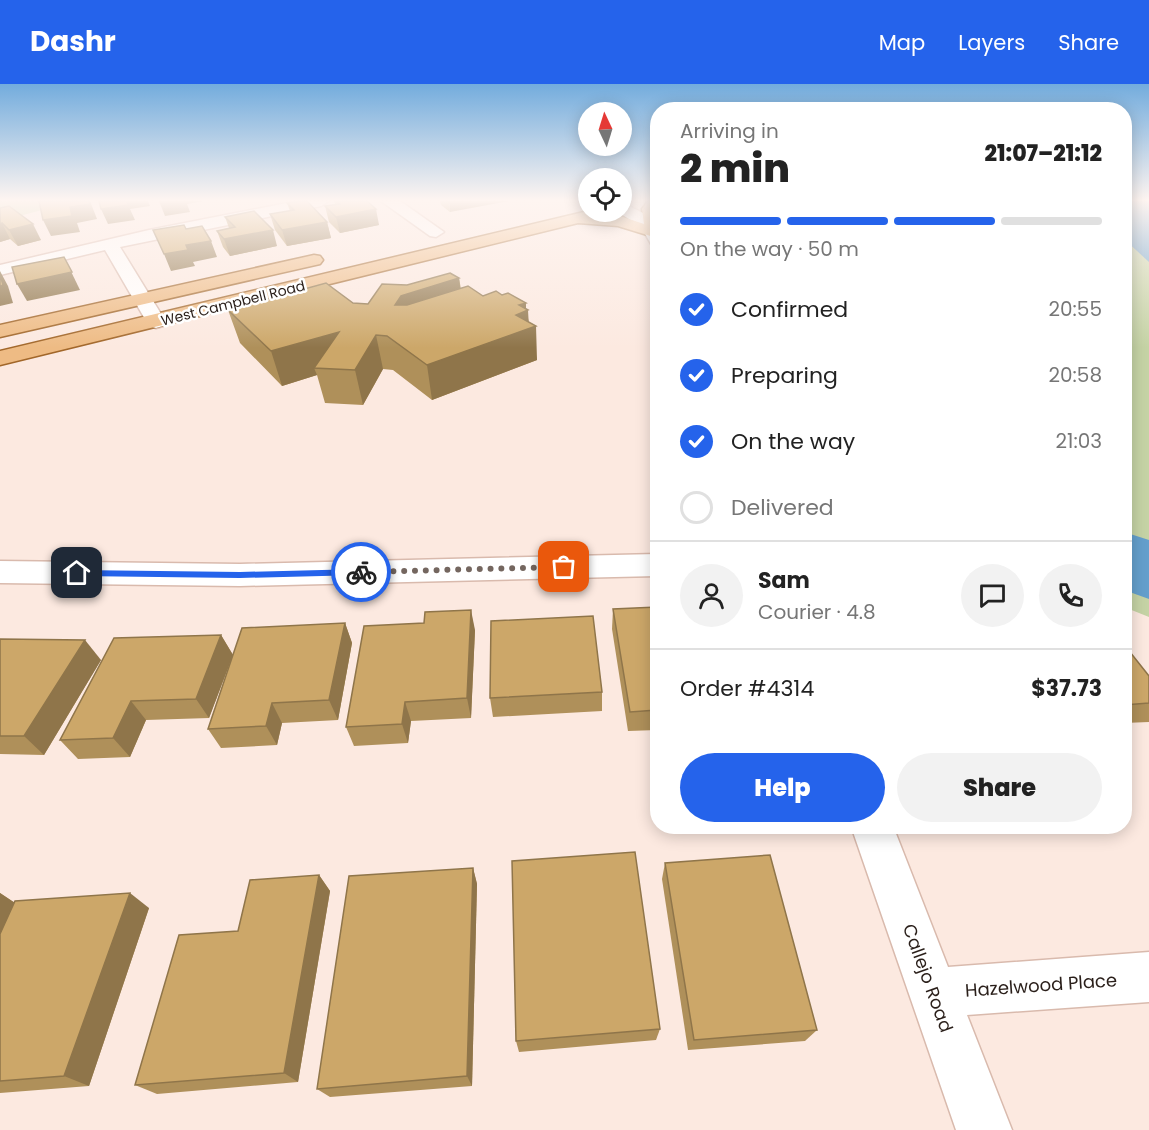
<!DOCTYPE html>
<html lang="en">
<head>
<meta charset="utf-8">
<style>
	body { margin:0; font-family:Poppins,sans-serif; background:#f2f2f2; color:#222; height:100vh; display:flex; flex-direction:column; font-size:22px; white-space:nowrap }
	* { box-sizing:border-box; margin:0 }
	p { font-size:20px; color:#767676 }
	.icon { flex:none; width:33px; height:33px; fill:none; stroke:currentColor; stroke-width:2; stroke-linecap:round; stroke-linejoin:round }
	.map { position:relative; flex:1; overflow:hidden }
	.drawer { position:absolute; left:650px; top:18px; width:482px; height:732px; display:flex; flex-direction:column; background:#fff; border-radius:24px; box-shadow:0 3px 15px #0003 }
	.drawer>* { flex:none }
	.needle { width:39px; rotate:356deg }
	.controls { position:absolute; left:578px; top:18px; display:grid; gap:12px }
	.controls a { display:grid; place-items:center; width:54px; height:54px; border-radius:50%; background:#fff; box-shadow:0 3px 15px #0003; font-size:30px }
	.pin { position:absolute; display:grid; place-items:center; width:51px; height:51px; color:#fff; margin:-26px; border-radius:12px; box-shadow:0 3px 9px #0006 }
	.courier { position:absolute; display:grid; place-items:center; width:60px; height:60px; margin:-30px; border:4px solid #2563eb; border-radius:50%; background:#fff; color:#222; box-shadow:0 2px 8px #0007 }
	.summary em { font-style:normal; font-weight:800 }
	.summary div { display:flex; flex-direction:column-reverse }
	.summary { display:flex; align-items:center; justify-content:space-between; height:102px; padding:0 30px }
	h1 { font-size:39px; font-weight:800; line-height:45px }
	.bar { display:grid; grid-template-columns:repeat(4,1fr); gap:9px 6px; align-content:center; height:72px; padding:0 30px }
	.bar i { height:8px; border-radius:4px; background:#e0e0e0 }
	.bar .active { background:#2563eb }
	.bar p { grid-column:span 4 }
	.line { display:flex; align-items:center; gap:15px; padding:0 30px; border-top:2px solid #e0e0e0 }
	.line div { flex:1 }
	.round { display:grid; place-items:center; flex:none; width:63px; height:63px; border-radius:32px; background:#f2f2f2 }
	ol { padding:0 30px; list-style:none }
	li { display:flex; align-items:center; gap:18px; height:66px }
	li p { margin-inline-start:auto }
	li .icon { padding:6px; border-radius:50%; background:#2563eb; color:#fff; stroke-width:4 }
	li:last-child { color:#767676 }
	li i { width:33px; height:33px; border:3px solid #e0e0e0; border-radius:50% }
	.button { display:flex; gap:12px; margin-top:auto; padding:12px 30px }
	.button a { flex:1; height:69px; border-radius:36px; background:#2563eb; color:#fff; font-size:24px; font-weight:800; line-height:69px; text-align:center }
	.button a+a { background:#f2f2f2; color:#222 }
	header { display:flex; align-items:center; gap:36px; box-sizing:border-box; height:84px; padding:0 30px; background:#2563eb; color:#fff }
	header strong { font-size:28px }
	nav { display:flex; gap:33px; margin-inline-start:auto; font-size:21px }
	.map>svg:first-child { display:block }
	.green { fill:#c5d3a5 }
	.water { fill:#649fcc }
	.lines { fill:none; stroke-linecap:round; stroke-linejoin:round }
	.minor-casing { stroke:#d9baad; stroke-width:3 }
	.major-casing { stroke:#a2672a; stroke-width:3 }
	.minor { fill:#fff; fill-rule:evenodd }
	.major { fill:#eebb84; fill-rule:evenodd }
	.wall { fill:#af905a }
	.shaded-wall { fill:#8f754a }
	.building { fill:#cca769; stroke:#8f754a; stroke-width:1.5 }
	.route { fill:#2563eb }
	.done { stroke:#74665f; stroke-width:6; stroke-dasharray:0 10.8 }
	.labels { text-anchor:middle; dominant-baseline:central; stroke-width:5; stroke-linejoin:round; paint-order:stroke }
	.far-street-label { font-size:14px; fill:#2a1f1a; stroke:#fff }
	.near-street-label { font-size:18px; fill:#2a1f1a; stroke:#fff }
</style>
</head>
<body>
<header>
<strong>Dashr</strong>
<nav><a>Map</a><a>Layers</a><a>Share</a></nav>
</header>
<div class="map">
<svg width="1149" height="1046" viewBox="0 0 1149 1046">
	<rect width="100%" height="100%" fill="#fce9e0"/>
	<g class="green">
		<path d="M0 117H60L42 126 0 137Z"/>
		<path d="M1124 117H1149V533L1124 523Z"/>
	</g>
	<g class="water">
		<path d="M1124 117H1149V178L1124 155Z"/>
		<path d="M1124 448 1149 456V515L1124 506Z"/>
	</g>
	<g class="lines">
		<g class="minor-casing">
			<g id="minor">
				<path d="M297 117H329L321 122 120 163 166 238 163 242 156 244 149 242 105 166 0 191V181L149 146Z"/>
				<path d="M381 117H400L444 148 436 153 430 152Z"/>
				<path d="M621 118 643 129 657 141V161L651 160 641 143 618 128H621Z"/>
				<path d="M657 470V492L240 502 0 499V477L240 480Z"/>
				<path d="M851 742H893L948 883 1149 868V918L967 931 1012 1046H956Z"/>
			</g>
		</g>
		<g class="major-casing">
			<g id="major">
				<path d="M648 117H657V154L618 142 578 139 0 281V267L588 127 613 128 609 132H620L644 140 642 125Z"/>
				<path d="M314 171 320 172 323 176 320 180 0 253V241Z"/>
			</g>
		</g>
		<use href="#minor" class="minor"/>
		<use href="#major" class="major"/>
	</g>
	<g class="wall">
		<path d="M334 117H367L379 141 340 149 329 138 325 122 335 120Z"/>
		<path d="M440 117H449L450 128 441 121Z"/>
		<path d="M287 119 327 138 331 154 287 162 275 146 270 130 290 127Z"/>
		<path d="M0 124 41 156 18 162 10 155 0 158Z"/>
		<path d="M225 133 277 162 230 172 223 163 217 147 229 144Z"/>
		<path d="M459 194 461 205 526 225 537 276 432 316 393 286 383 285 363 321 325 319 317 291 282 302 240 259 228 226 353 219 368 220 407 201Z"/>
		<path d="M657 523V646L628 647 612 545 613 525Z"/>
		<path d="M345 539 352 559 338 636 282 639 277 661 221 664 208 645Z"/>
		<path d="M475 546 471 634 411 637 408 659 354 662 346 643Z"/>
		<path d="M221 551 233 571 209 634 146 636 130 673 78 675 60 656Z"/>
		<path d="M0 555 101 576 44 671 0 670Z"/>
		<path d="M1124 568 1149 592V638L1124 639Z"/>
		<path d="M602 608V627L493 633 490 614Z"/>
		<path d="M1026 742H1044L1027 744Z"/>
		<path d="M665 779 817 946 805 957 688 966 662 795Z"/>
		<path d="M473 784 477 800 472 1002 330 1013 317 1005Z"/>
		<path d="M319 791 330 807 298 998 157 1010 135 1001 238 847Z"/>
		<path d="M0 809 15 819 149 824 89 1002 0 1009Z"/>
		<path d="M660 945 656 956 519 968 516 957Z"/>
	</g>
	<g class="shaded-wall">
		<path d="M90 117 97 135 77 139 80 148 51 152 43 136 70 123Z"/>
		<path d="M127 117H148L150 122 130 125 135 136 108 140 101 125Z"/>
		<path d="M159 117H204L187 120 190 128 165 132Z"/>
		<path d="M449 117H509L450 128Z"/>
		<path d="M376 125 379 141 340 149 336 133Z"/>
		<path d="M327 138 331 154 287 162 282 146Z"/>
		<path d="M2 139 10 155 0 158V140Z"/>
		<path d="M33 140 41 156 18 162 9 146Z"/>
		<path d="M273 146 277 162 230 172 224 155Z"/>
		<path d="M211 157 217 173 193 178 195 182 171 187 164 170 186 161Z"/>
		<path d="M64 173 80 206 27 217 17 200Z"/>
		<path d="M0 187 8 202 13 219 0 222Z"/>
		<path d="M459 194 463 227 395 221 401 212Z"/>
		<path d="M526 219V227L528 226 529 244 536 242 537 276 432 316 427 281 516 231 519 221Z"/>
		<path d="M339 248 314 284 317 291 282 302 271 267Z"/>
		<path d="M376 251 383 285 363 321 355 286Z"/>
		<path d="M471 526 475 546 471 634 467 614Z"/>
		<path d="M345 539 352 559 338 636 329 616Z"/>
		<path d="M221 551 233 571 209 634 196 615Z"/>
		<path d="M85 556 101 576 44 671 24 652Z"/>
		<path d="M131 617 146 636 130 673 113 654Z"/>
		<path d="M405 618 411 637 408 659 402 640Z"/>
		<path d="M272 619 282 639 277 661 266 642Z"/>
		<path d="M473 784 477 800 472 1002 467 992Z"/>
		<path d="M319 791 330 807 298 998 284 989Z"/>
		<path d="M0 809 15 819 0 852Z"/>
		<path d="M130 809 149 824 89 1002 64 992Z"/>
	</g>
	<g class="building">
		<path d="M39 117H89L90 120 70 123 72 132 43 136Z"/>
		<path d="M99 117H127L128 121 101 125Z"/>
		<path d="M300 117H307L327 138 282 146 270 130 294 126 287 119Z"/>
		<path d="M337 117H367L376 125 336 133 325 122 340 120Z"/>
		<path d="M9 122 33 140 9 146 2 139 0 140V124Z"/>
		<path d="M254 127 273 146 224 155 217 147 235 143 225 133Z"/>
		<path d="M184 141 186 145 202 142 211 157 186 161 188 166 164 170 153 146Z"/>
		<path d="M64 173 72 188 17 200 12 183Z"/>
		<path d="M450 189 459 194 401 212 395 221H407L468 202 483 212 496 207 502 211 508 209 526 219 519 221 528 226 516 231 536 242 427 281 387 252 376 251 355 286 314 284 339 248 271 267 228 226 326 199 353 219 368 220 382 200 407 201Z"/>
		<path d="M0 191 3 201 0 202Z"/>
		<path d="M657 523V626L630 628 613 525Z"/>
		<path d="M471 526 467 614 405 618 402 640 346 643 364 542 424 539 425 528Z"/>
		<path d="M593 532 602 608 490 614 491 537Z"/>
		<path d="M345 539 329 616 272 619 266 642 208 645 242 544Z"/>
		<path d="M221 551 196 615 131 617 113 654 60 656 114 554Z"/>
		<path d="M0 555 85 556 24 652H0Z"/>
		<path d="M1124 568H1130L1149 592V619L1124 621Z"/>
		<path d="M635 768 660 945 516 957 512 777Z"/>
		<path d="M770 771 817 946 694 956 665 779Z"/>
		<path d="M473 784 467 992 317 1005 349 792Z"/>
		<path d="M319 791 284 989 135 1001 179 851 238 847 250 796Z"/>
		<path d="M130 809 64 992 0 997V850L15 817Z"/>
	</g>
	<linearGradient id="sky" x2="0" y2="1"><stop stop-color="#73acdd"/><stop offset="0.44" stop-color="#fef5f1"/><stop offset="1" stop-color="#fef5f1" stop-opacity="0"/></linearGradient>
	<rect width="1149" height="264" fill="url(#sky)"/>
	<path class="route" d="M361 485 365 488 361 491 240 494 77 492 72 489 77 486 240 488Z"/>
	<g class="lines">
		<path class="done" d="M361 488 564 483"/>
	</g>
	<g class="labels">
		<g class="far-street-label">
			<text transform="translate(233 219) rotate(-14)">West Campbell Road</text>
		</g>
		<g class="near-street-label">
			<text transform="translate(928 894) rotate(70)">Callejo Road</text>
			<text transform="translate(1041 901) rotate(-4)">Hazelwood Place</text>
		</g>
	</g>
</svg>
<div class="controls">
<a><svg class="needle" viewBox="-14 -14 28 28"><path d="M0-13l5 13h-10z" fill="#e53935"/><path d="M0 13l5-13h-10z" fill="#767676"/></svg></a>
<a><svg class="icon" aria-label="locate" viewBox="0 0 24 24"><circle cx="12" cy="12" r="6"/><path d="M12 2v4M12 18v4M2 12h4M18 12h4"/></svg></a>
</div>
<div class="pin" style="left:564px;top:483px;background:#ea580c"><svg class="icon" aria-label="bag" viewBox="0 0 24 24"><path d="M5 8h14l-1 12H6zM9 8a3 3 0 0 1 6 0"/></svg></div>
<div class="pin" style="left:77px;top:489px;background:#1f2937"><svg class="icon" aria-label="home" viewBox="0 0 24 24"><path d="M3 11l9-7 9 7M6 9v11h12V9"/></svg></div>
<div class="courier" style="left:361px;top:488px"><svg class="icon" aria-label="bike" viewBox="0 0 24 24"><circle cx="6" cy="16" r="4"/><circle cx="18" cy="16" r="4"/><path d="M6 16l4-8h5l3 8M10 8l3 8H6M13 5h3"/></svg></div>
<section class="drawer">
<div class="summary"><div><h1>2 min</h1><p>Arriving in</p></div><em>21:07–21:12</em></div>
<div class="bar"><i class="active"></i><i class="active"></i><i class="active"></i><i></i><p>On the way · 50 m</p></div>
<ol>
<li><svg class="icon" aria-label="check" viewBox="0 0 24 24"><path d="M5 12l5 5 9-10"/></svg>Confirmed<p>20:55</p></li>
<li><svg class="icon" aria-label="check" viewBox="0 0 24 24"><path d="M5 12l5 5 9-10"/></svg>Preparing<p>20:58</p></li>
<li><svg class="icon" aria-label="check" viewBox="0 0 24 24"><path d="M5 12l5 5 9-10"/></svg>On the way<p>21:03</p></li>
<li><i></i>Delivered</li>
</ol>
<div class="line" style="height:108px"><a class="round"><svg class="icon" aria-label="person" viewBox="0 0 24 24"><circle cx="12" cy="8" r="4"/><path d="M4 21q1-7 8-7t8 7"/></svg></a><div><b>Sam</b><p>Courier · 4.8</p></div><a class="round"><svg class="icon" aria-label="chat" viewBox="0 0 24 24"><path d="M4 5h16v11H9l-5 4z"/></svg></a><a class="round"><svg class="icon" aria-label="phone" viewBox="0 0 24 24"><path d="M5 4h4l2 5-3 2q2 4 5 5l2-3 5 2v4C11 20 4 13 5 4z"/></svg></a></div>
<div class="line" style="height:78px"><div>Order #4314</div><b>$37.73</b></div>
<div class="button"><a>Help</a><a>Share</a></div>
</section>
</div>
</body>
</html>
